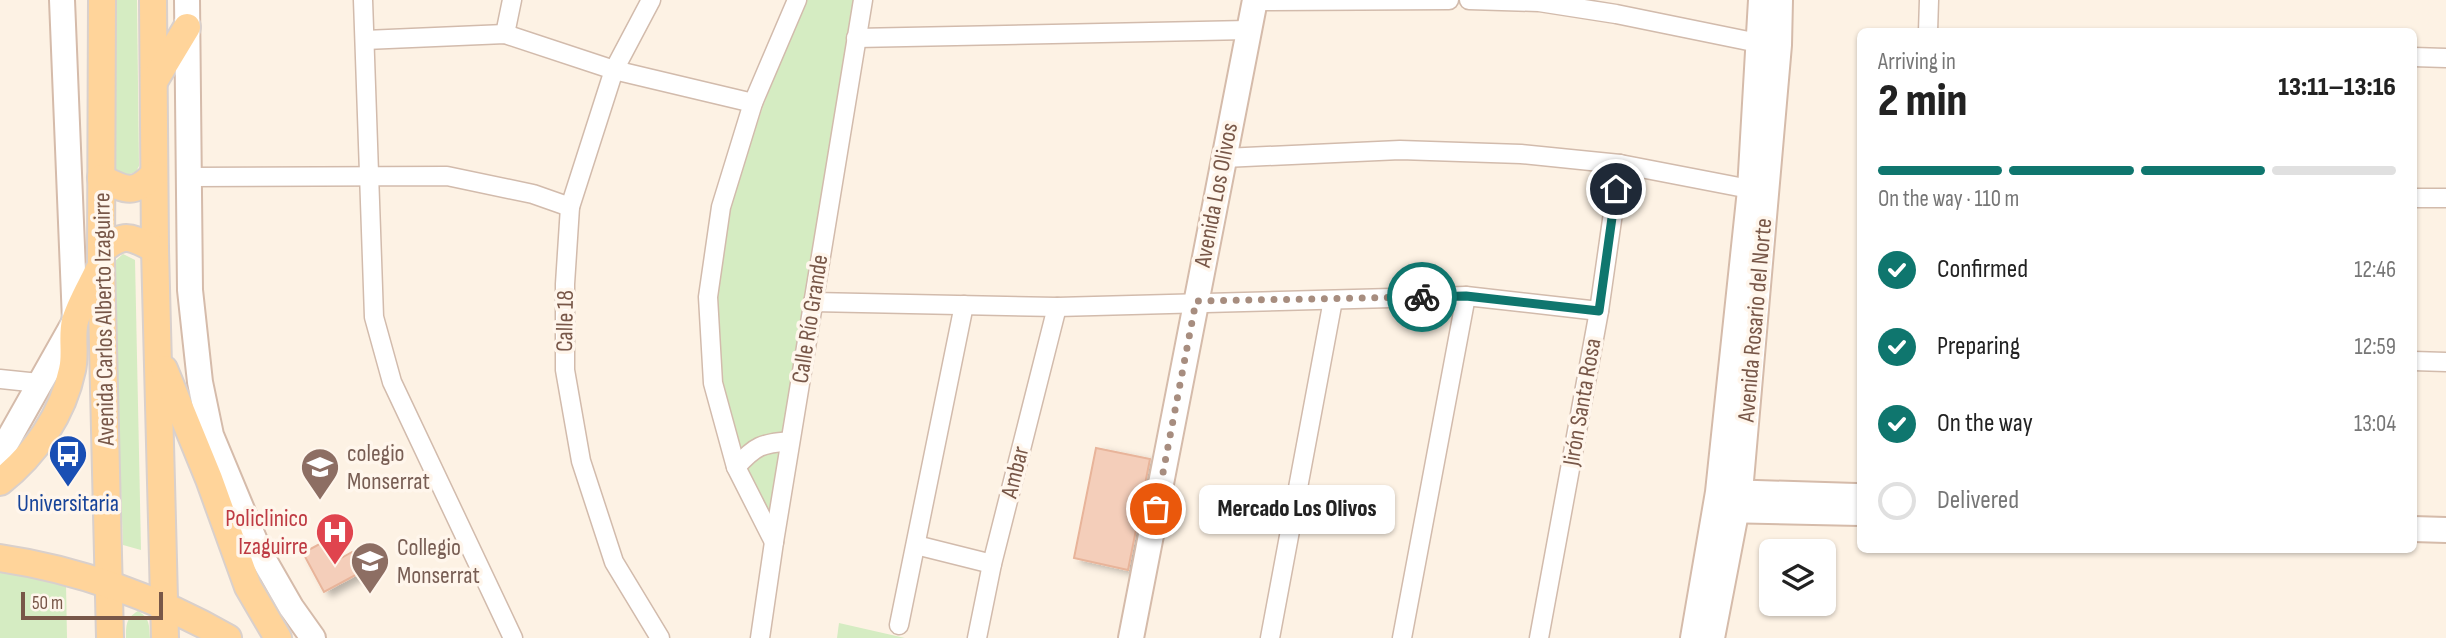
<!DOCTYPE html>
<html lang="en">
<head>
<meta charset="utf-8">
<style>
	body { margin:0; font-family:"Sofia Sans Condensed",sans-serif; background:#f6f6f6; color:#222; height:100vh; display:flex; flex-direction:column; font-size:26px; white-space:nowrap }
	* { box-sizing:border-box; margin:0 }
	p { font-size:23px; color:#767676 }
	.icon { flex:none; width:38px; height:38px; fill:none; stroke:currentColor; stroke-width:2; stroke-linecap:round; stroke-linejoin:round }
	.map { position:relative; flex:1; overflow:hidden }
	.details { position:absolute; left:1857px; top:28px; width:560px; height:525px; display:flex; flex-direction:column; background:#fff; border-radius:10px; box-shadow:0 2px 5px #0004 }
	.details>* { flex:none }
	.buttons { position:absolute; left:1759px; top:539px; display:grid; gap:14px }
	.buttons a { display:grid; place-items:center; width:77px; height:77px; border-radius:10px; background:#fff; box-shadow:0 2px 5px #0004; font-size:35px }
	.scale { position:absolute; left:21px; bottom:18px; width:142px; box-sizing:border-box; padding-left:7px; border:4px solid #785748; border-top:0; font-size:19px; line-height:24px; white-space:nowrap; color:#785748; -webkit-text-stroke:5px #fff6ec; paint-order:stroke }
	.pin { position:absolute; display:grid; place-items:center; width:60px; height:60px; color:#fff; margin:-30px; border:4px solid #fff; border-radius:50%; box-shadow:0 2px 7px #0007 }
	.courier { position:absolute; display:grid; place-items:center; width:70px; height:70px; margin:-35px; border:5px solid #0f766e; border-radius:50%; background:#fff; color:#222; box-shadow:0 2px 9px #0007 }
	.bubble { position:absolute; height:49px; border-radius:10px; background:#fff; box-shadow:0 2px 5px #0004; font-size:23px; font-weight:800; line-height:49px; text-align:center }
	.head em { font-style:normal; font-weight:800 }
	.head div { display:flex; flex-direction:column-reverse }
	.head { display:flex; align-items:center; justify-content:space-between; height:119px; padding:0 21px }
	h1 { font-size:46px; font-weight:800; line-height:52px }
	.bar { display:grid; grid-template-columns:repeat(4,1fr); gap:10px 7px; align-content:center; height:84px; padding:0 21px }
	.bar i { height:9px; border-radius:5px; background:#e0e0e0 }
	.bar .selected { background:#0f766e }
	.bar p { grid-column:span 4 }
	ol { padding:0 21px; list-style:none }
	li { display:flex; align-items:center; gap:21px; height:77px }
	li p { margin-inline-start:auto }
	li .icon { padding:7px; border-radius:50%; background:#0f766e; color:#fff; stroke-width:4 }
	li:last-child { color:#767676 }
	li i { width:38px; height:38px; border:4px solid #e0e0e0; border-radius:50% }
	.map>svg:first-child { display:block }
	.green { fill:#d5ecc2 }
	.building { fill:#f4ceba; stroke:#e8b49a; stroke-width:2; filter:url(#shadow) }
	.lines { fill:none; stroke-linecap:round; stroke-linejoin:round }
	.street-casing { stroke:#d2bbac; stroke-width:21 }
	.secondary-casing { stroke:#d5bbaa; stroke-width:28 }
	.primary-casing { stroke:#d9d0cc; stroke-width:30 }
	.street { stroke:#fff; stroke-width:18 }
	.secondary { stroke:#fff; stroke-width:24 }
	.primary { stroke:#ffd49a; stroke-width:26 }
	.done { stroke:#a78d7f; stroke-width:7; stroke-dasharray:0 12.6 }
	.route { stroke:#0f766e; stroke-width:9 }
	.labels { text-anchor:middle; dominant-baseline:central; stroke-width:7; stroke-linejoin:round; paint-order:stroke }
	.street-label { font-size:24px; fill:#785748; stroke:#fff6ec }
	.education-label { font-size:24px; fill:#785e54; stroke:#fff6ec; text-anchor:start }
	.transit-label { font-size:24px; fill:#164399; stroke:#fff6ec }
	.health-label { font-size:24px; fill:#be3a42; stroke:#fff6ec; text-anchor:end }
</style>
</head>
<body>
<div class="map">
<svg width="2446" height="638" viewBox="0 0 2446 638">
	<defs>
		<filter id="shadow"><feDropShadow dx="7" dy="4" stdDeviation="3.5" flood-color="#0004"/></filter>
	</defs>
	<rect width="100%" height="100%" fill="#fdf2e4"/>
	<g class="green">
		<path d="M113 0H137L139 166 136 172 126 175 115 169Z"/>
		<path d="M806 0H857L772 519 740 456 720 380 717 289 729 210 763 106Z"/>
		<path d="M123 254 135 260 141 550 123 545 113 263Z"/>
		<path d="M0 571 66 583 67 638H0Z"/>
		<path d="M138 611C150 618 149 625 150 638H126C126 625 126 618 138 611Z"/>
		<path d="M839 623 905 638H837Z"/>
	</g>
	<g class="building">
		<path d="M1096 448 1150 459 1128 570 1074 558Z"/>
		<path d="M325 541 336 561 352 552 363 571 324 592 303 553Z"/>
	</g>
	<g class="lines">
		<g class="street-casing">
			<g id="street">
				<path d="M363 0 374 317 392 382 513 638"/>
				<path d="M651 0 614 70 570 207 565 284V370L581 461 614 562 660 638"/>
				<path d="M1469 0 1539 2 1616 14 1768 45"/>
				<path d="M1255 1 1449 0"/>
				<path d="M1928 32 1929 0"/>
				<path d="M505 34 512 0"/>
				<path d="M856 38 1248 30"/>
				<path d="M365 40 505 34 614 70 753 103"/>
				<path d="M2413 57 2446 58"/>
				<path d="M1224 158 1400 150 1521 154 1620 164 1760 191"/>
				<path d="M189 177 447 176 533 194 570 207"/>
				<path d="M2413 198H2446"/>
				<path d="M813 302 1057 307 1466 296 1599 311"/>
				<path d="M2413 361 2446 362"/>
				<path d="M0 379 39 383"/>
				<path d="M736 467C756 445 761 444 790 441"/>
				<path d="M774 542 736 467 713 383 708 297 721 207 753 103 797 0"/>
				<path d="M916 545 992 564"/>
				<path d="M899 625 964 305"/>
				<path d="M760 638 774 542 863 0"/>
				<path d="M977 638 992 564 1057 307"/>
				<path d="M1270 638 1333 300"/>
				<path d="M1402 638 1466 296"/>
				<path d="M1539 638 1599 311 1620 164"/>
			</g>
		</g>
		<g class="secondary-casing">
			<g id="secondary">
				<path d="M187 0 190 290 200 382 211 435 260 553 291 607 313 638"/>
				<path d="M0 454 75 321 62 0"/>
				<path d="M1725 492 1856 496"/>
				<path d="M1721 510 1860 513"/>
				<path d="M2413 529 2446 530"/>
				<path d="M1131 638 1255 0"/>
				<path d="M1693 638 1718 492 1750 190 1761 0"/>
				<path d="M1712 638 1740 492 1779 45 1780 0"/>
			</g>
		</g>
		<g class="primary-casing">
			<g id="primary">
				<path d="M102 0 101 263 110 638"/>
				<path d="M153 0 155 249 165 638"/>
				<path d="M155 80 187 27"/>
				<path d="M101 178C125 190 134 196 154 174"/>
				<path d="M103 249C126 232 130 237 155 249"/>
				<path d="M164 369 209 479 248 587 278 638"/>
				<path d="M0 482C35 455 63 414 72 370 76 354 71 336 75 321 80 304 91 286 98 271"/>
				<path d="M0 558C77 569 160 599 228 638"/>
			</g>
		</g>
		<use href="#street" class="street"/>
		<use href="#secondary" class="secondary"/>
		<use href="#primary" class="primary"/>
	</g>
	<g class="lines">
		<path class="done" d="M1156 509 1196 301 1422 297"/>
		<path class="route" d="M1422 297 1466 296 1599 311 1616 189"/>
	</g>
	<defs>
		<g id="bus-pin" transform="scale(2.0125)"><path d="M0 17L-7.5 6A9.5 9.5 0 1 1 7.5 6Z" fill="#1a4fb4" stroke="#fff6ec"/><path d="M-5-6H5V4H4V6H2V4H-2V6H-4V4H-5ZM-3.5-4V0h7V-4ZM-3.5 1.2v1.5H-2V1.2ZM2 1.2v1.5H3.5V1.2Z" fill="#fff"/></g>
		<g id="school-pin" transform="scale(2.0125)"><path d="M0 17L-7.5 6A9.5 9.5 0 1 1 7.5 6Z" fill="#8d6e63" stroke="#fff6ec"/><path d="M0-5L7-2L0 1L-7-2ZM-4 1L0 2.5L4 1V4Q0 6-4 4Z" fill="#fff"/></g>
		<g id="hospital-pin" transform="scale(2.0125)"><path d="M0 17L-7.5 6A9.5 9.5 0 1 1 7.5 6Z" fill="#e0444e" stroke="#fff6ec"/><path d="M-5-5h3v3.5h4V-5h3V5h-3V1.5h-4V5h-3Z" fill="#fff"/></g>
		<g id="university-pin" transform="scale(2.0125)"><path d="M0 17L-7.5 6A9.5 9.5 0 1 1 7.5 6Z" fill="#8d6e63" stroke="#fff6ec"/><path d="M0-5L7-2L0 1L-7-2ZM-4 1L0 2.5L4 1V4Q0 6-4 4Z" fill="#fff"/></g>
	</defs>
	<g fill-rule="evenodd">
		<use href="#bus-pin" x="68" y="454"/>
		<use href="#school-pin" x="320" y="467"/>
		<use href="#hospital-pin" x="335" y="532"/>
		<use href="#university-pin" x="370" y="561"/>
	</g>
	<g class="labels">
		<g class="street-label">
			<text transform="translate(1216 195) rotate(-79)">Avenida Los Olivos</text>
			<text transform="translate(104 319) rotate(-91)">Avenida Carlos Alberto Izaguirre</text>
			<text transform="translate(810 319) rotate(-81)">Calle Río Grande</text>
			<text transform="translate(1755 320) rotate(-85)">Avenida Rosario del Norte</text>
			<text transform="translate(565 321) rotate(-89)">Calle 18</text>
			<text transform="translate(1582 402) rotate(-80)">Jirón Santa Rosa</text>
			<text transform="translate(1015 472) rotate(-76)">Ambar</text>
		</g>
		<g class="education-label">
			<text x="347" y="453">colegio<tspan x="347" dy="28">Monserrat</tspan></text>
			<text x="397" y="547">Collegio<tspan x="397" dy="28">Monserrat</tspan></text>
		</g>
		<g class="transit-label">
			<text x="68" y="503">Universitaria</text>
		</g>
		<g class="health-label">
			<text x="308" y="518">Policlinico<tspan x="308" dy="28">Izaguirre</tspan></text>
		</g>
	</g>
</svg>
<div class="buttons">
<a><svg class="icon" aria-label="layers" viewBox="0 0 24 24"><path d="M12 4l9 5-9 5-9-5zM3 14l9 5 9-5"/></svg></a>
</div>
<div class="scale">50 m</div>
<div class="pin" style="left:1156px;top:509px;background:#ea580c"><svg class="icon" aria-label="bag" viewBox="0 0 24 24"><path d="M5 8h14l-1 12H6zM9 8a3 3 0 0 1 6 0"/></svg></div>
<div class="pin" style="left:1616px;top:189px;background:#1f2937"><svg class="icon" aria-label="home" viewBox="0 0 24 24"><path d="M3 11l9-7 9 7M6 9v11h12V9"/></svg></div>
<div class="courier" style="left:1422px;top:297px"><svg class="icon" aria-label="bike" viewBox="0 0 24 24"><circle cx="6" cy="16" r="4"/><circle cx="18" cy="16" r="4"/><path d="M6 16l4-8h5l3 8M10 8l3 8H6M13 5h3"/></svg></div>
<div class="bubble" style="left:1199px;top:485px;width:196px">Mercado Los Olivos</div>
<section class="details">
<div class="head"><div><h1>2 min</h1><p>Arriving in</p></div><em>13:11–13:16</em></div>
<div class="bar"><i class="selected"></i><i class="selected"></i><i class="selected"></i><i></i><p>On the way · 110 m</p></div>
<ol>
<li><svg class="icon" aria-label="check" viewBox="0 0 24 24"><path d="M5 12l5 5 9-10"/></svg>Confirmed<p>12:46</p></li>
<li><svg class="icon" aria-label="check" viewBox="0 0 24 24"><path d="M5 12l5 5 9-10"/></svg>Preparing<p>12:59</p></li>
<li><svg class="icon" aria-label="check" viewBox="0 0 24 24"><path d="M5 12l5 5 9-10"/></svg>On the way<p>13:04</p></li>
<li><i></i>Delivered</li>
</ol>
</section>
</div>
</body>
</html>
